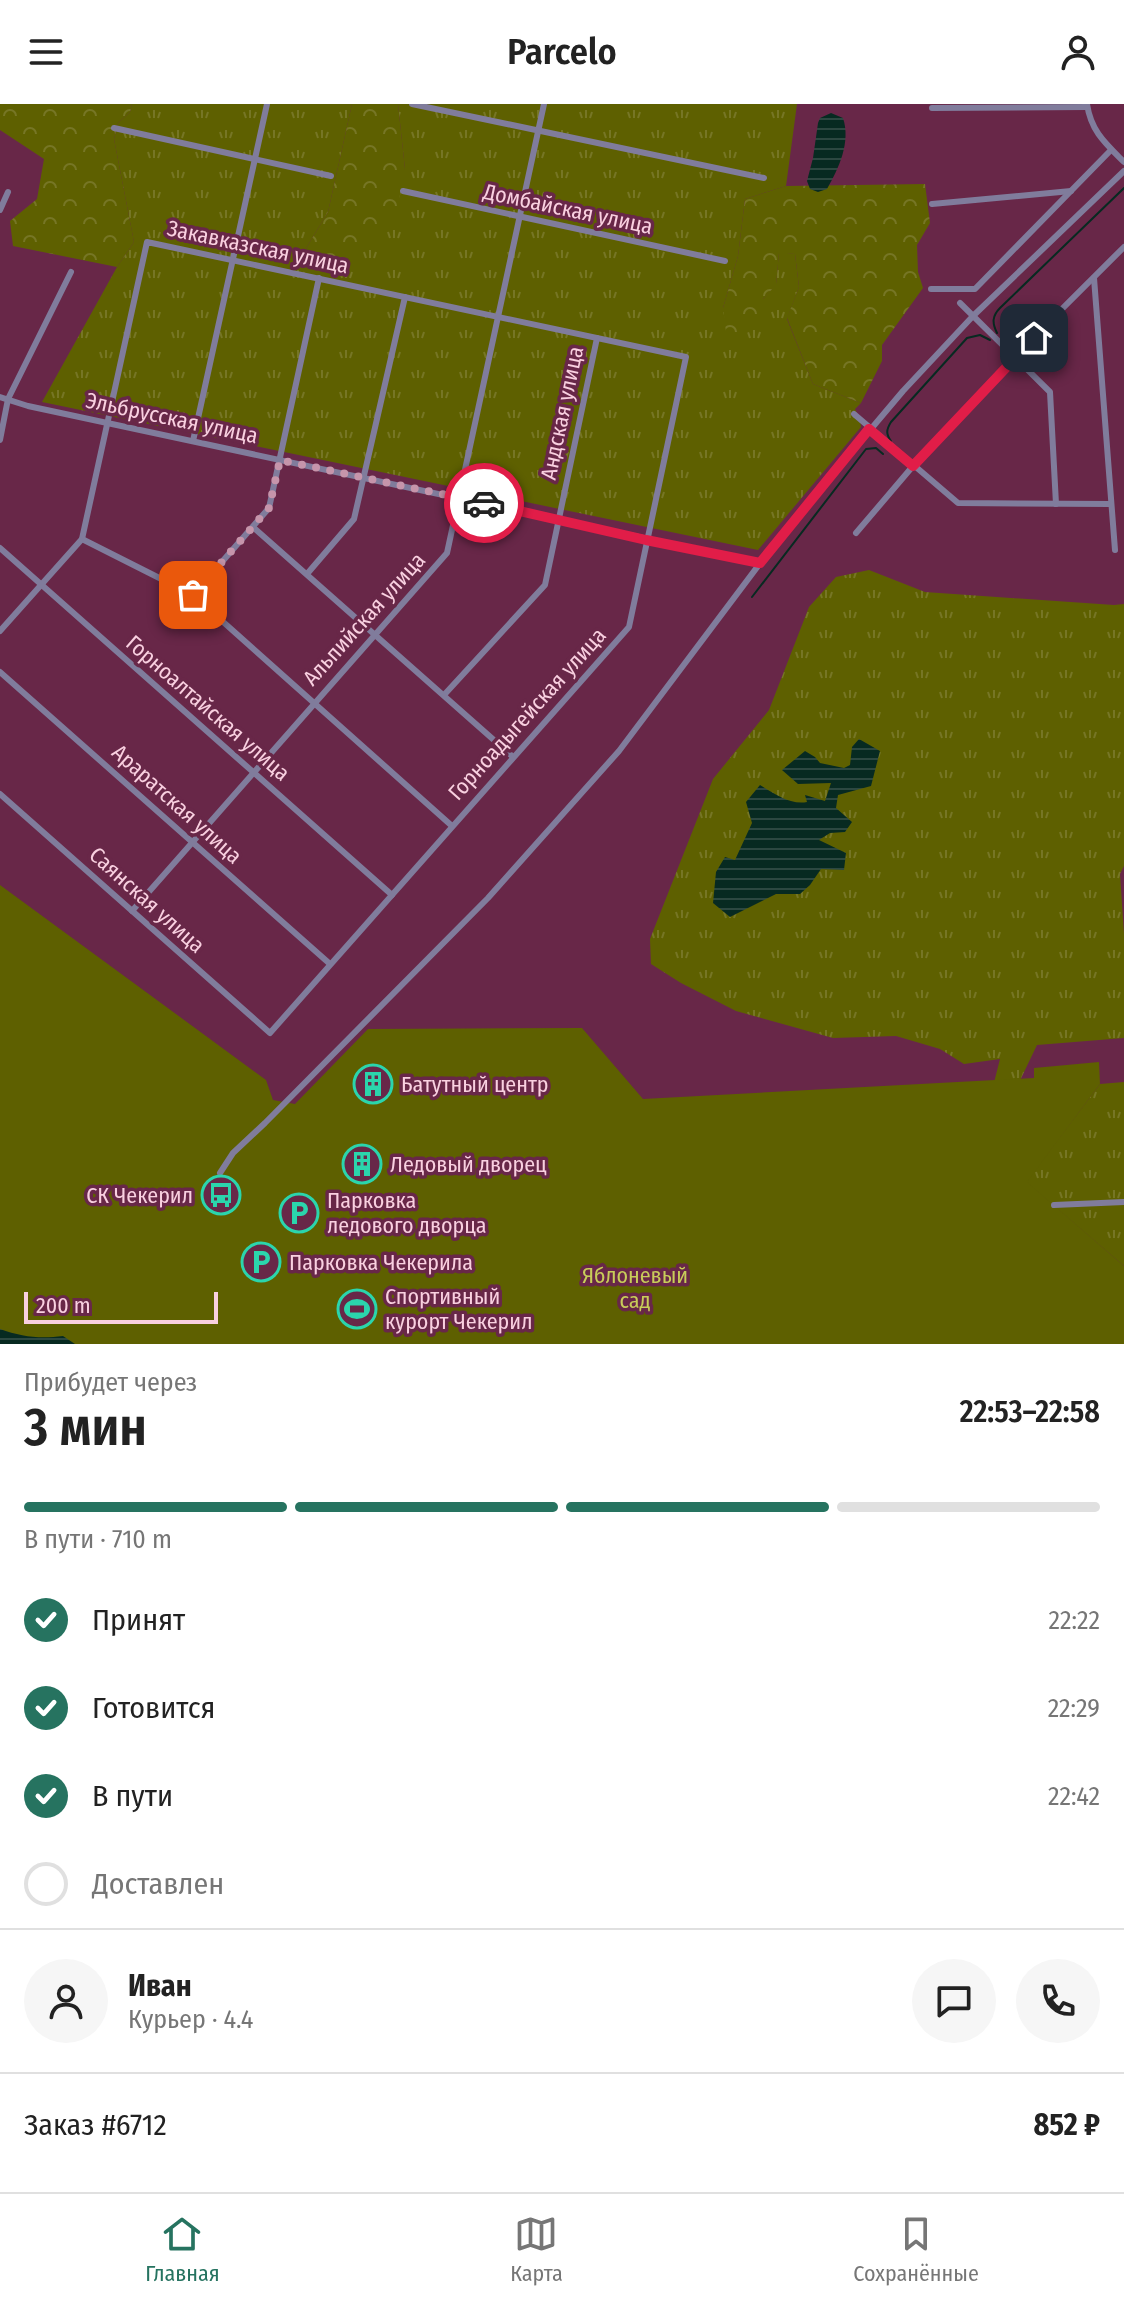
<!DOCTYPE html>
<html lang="ru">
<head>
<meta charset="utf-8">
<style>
	body { margin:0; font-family:"Fira Sans Condensed",sans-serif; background:#f6f6f6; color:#222; height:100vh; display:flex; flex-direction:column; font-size:30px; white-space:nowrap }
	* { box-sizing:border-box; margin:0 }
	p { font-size:26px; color:#767676 }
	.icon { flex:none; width:44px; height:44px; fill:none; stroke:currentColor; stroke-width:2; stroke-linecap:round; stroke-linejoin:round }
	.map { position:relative; height:1240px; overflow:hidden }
	.sheet { display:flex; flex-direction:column; background:#fff; flex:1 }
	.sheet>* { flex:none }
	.scale { position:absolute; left:24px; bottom:20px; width:194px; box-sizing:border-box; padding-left:8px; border:4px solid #f9d0e0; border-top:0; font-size:22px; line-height:28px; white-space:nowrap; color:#f9d0e0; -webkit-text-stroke:6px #682748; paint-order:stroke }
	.pin { position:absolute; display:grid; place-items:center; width:68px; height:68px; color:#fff; margin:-34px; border-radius:16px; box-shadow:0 4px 12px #0006 }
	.courier { position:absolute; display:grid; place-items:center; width:80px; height:80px; margin:-40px; border:6px solid #e11d48; border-radius:50%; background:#fff; color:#222; box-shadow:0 2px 10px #0007 }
	.head em { font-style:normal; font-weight:600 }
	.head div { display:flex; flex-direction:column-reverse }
	.head { display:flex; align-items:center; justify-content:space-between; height:136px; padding:0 24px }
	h1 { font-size:52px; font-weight:600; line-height:60px }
	.bar { display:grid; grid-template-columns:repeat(4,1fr); gap:12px 8px; align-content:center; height:96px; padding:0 24px }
	.bar i { height:10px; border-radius:6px; background:#e0e0e0 }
	.bar .selected { background:#267360 }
	.bar p { grid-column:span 4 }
	.line { display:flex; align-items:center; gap:20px; padding:0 24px; border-top:2px solid #e0e0e0 }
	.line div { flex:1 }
	.round { display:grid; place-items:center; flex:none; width:84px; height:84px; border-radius:42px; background:#f6f6f6 }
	ol { padding:0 24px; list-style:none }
	li { display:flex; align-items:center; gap:24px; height:88px }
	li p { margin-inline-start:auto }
	li .icon { padding:8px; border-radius:50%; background:#267360; color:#fff; stroke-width:4 }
	li:last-child { color:#767676 }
	li i { width:44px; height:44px; border:4px solid #e0e0e0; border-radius:50% }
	header { display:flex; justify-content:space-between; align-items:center; height:104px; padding:0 24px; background:#fff; font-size:36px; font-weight:600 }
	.menu { display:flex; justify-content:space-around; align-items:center; height:112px; border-top:2px solid #e0e0e0; background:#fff; font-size:22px; color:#767676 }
	.menu a { display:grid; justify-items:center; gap:4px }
	.menu .selected { color:#267360 }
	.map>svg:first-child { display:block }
	.grass { fill:url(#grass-tufts) }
	.forest { fill:url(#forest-crowns) }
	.green { fill:#5e6000 }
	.water { fill:url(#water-rules) }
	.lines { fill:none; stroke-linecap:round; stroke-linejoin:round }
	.stream { stroke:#072a21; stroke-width:2 }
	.minor { stroke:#807c9c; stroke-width:6 }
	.done { stroke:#c695ab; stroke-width:8; stroke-dasharray:0 14.4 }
	.route { stroke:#e11d48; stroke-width:10 }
	.labels { text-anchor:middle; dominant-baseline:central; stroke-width:7; stroke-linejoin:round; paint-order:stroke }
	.street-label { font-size:22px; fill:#f9d0e0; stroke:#682748 }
	.poi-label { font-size:22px; fill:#f9d0e0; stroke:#682748; text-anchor:start }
	.park-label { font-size:22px; fill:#c8cd59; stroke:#682748 }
</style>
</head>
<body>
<header><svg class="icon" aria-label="menu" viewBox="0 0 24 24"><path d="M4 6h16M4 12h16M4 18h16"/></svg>Parcelo<svg class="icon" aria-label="person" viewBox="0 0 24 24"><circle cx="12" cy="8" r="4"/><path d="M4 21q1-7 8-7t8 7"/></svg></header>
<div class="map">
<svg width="1124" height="1240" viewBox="0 0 1124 1240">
	<defs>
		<pattern id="grass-tufts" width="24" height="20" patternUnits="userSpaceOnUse" patternTransform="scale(2)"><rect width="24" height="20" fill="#5e6000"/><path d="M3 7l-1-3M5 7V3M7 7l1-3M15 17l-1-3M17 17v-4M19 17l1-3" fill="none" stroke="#767625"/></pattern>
		<pattern id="forest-crowns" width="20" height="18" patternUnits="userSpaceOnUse" patternTransform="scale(2)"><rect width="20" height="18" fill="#5e6000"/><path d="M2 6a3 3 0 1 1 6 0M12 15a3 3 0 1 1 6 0" fill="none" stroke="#767625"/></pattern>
		<pattern id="water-rules" width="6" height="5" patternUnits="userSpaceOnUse" patternTransform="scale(2)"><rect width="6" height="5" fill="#072a21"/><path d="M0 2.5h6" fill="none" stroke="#2c4841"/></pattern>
	</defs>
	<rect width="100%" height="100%" fill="#682748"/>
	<g class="grass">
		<path d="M132 0H352L328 108 305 146 302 164 405 65 398 0H797L786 82 745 95 738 152 723 204 763 195 776 180 779 148 795 150 799 183 787 215 813 280 861 299 855 305 860 315 861 323 758 446 42 298 117 163 134 138 114 35 118 19 130 8Z"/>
		<path d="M869 466 925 488 1114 501 1124 500V762L1120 770 1124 830V934L1037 941 1003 1012 986 1010 1000 955 964 960 940 945 896 932 833 934 736 907 681 879 651 860 650 835 713 675 769 606 809 503 836 473Z"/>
		<path d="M1124 978V1162L1026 1078 1100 980Z"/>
	</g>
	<g class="forest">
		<path d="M0 0H132L130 8 118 19 114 35 134 138 117 163 13 142 10 117 37 95 44 55 0 26Z"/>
		<path d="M352 0H398L405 65 396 111 365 142 351 139 323 169 301 164 305 146 328 108Z"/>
		<path d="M925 80 930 119 917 141 918 168 923 184 882 241V257L861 299 813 280 787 214 799 183 795 150 779 149 776 181 763 195 768 210 749 228 727 236 723 204 738 152 745 95 786 82Z"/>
	</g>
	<path class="green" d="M0 781 266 976 273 996 295 1000 368 925 582 924 643 995 1034 974V964L1099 958 1100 980 1027 1078 1124 1162V1240H35L0 1233Z"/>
	<g class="water">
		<path d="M831 9 843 14C851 38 839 64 827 85L818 88 810 85 807 77 813 54 818 19 820 14Z"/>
		<path d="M859 635 880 647 871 682 838 691 836 704 852 718 845 728 830 729 819 736 846 749 844 766 821 765 810 781 800 790H776L730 813 713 799 716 768 725 753 735 756 752 719 746 698 760 681C775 690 790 701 807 698L805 691 825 697 831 679 798 680 782 666 805 647 815 653 820 659 844 664 850 661 852 643Z"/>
		<path d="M0 1225C22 1233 40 1235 63 1232L75 1240H0Z"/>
	</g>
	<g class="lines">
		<g class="stream">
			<path d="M997 229C992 219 992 212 1000 204L1124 84"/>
			<path d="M891 337C886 330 886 326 891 318L967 234 980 231 990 236"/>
			<path d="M752 493 866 345 876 344 883 350"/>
		</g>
		<g class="minor">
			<path d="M412 0 764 74"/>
			<path d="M1087 0C1091 27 1105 39 1124 58"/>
			<path d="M932 4 1087 3"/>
			<path d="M114 24 331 72"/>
			<path d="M403 87 725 157"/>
			<path d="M932 100 1071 87"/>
			<path d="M0 106 8 88"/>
			<path d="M1094 174 1115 446"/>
			<path d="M931 185H975L1111 46"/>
			<path d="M960 199 1050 288 1056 400"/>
			<path d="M0 293 28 302 760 459"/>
			<path d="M854 310 958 399 1110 400"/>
			<path d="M0 336 8 295 71 168"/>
			<path d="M193 337 267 0"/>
			<path d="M254 424 513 653"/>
			<path d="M856 429 913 362 1014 253 1124 143"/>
			<path d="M82 435 193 491 452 722"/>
			<path d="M0 444 392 791"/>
			<path d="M307 470 354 415 405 193"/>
			<path d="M193 491 269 404 319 174"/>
			<path d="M0 527 82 435 147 138 686 253 629 523 270 929 0 690"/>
			<path d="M0 568 330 860"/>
			<path d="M444 591 545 481 597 234"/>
			<path d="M132 807 447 449 544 0"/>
			<path d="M220 1069 233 1049 265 1019 488 794 619 647 779 434 903 287 973 212 1124 67"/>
			<path d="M1054 1101 1124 1098"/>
		</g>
	</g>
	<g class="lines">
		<path class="done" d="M193 491 269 404 280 356 484 399"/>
		<path class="route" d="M484 399 646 436 760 459 869 325 913 362 1034 234"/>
	</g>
	<defs>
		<g id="building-ring" transform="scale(2)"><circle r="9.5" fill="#682748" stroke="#2bd5ac" stroke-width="1.5"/><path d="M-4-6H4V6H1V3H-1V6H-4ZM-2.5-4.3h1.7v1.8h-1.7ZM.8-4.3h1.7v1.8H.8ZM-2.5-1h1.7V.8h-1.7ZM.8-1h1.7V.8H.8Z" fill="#2bd5ac"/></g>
		<g id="bus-ring" transform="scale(2)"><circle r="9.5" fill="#682748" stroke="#2bd5ac" stroke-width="1.5"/><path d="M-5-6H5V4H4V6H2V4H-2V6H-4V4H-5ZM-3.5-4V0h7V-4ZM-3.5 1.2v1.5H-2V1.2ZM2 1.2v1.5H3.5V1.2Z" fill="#2bd5ac"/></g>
		<g id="parking-ring" transform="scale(2)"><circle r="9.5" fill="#682748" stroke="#2bd5ac" stroke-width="1.5"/><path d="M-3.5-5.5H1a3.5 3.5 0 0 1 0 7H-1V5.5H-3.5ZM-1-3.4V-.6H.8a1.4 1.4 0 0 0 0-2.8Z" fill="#2bd5ac"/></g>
		<g id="stadium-ring" transform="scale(2)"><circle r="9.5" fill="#682748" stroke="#2bd5ac" stroke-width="1.5"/><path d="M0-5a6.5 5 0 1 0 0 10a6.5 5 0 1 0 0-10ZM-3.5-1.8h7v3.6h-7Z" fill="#2bd5ac"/></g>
	</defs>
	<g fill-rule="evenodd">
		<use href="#building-ring" x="373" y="980"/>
		<use href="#building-ring" x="362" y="1060"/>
		<use href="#bus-ring" x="221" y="1091"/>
		<use href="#parking-ring" x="299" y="1109"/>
		<use href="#parking-ring" x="261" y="1158"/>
		<use href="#stadium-ring" x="357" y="1205"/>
	</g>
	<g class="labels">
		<g class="street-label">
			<text transform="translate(568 105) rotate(12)">Домбайская улица</text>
			<text transform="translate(258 143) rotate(12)">Закавказская улица</text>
			<text transform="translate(562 309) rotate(-78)">Андская улица</text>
			<text transform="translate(172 314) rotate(12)">Эльбрусская улица</text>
			<text transform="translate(364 515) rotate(-48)">Альпийская улица</text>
			<text transform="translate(208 604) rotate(41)">Горноалтайская улица</text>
			<text transform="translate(527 610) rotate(-48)">Горноадыгейская улица</text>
			<text transform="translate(177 700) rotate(42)">Араратская улица</text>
			<text transform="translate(147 796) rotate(42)">Саянская улица</text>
		</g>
		<g class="poi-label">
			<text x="401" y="980">Батутный центр</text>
			<text x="390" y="1060">Ледовый дворец</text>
			<text x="193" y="1091" text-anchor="end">СК Чекерил</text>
			<text x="327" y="1096">Парковка<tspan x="327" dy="25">ледового дворца</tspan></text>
			<text x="289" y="1158">Парковка Чекерила</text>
			<text x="385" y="1192">Спортивный<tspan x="385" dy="25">курорт Чекерил</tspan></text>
		</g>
		<g class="park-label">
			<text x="635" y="1171">Яблоневый<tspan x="635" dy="25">сад</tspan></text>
		</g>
	</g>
</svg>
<div class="scale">200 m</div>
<div class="pin" style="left:193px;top:491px;background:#ea580c"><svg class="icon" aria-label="bag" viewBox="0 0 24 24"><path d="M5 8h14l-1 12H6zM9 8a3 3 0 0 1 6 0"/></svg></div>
<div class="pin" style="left:1034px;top:234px;background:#1f2937"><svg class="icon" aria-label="home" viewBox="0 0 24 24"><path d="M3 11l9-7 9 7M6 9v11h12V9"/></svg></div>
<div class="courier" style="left:484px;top:399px"><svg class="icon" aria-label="car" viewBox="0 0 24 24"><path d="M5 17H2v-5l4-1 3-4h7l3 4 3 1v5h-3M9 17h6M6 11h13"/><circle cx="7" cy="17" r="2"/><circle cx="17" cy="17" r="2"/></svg></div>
</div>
<section class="sheet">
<div class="head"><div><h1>3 мин</h1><p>Прибудет через</p></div><em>22:53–22:58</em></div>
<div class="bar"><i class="selected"></i><i class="selected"></i><i class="selected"></i><i></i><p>В пути · 710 m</p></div>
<ol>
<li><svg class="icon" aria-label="check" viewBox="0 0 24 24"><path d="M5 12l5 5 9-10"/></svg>Принят<p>22:22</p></li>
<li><svg class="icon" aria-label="check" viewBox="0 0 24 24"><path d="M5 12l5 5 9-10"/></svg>Готовится<p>22:29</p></li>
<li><svg class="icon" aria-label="check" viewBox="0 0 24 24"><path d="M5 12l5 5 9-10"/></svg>В пути<p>22:42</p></li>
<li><i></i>Доставлен</li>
</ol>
<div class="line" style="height:144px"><a class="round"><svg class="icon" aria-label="person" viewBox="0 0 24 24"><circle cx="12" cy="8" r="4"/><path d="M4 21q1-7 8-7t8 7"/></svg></a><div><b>Иван</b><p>Курьер · 4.4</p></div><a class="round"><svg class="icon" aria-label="chat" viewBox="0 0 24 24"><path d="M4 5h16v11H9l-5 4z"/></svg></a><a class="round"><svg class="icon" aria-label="phone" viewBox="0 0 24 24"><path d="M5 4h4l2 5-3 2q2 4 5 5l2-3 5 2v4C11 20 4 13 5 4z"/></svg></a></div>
<div class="line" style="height:104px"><div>Заказ #6712</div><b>852 ₽</b></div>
</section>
<nav class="menu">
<a class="selected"><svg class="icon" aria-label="home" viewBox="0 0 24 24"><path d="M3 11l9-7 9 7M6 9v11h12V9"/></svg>Главная</a>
<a><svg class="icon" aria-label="map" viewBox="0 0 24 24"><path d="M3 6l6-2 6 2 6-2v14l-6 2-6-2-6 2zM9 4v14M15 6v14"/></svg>Карта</a>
<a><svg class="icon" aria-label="saved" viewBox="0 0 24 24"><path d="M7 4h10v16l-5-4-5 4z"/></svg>Сохранённые</a>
</nav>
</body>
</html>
